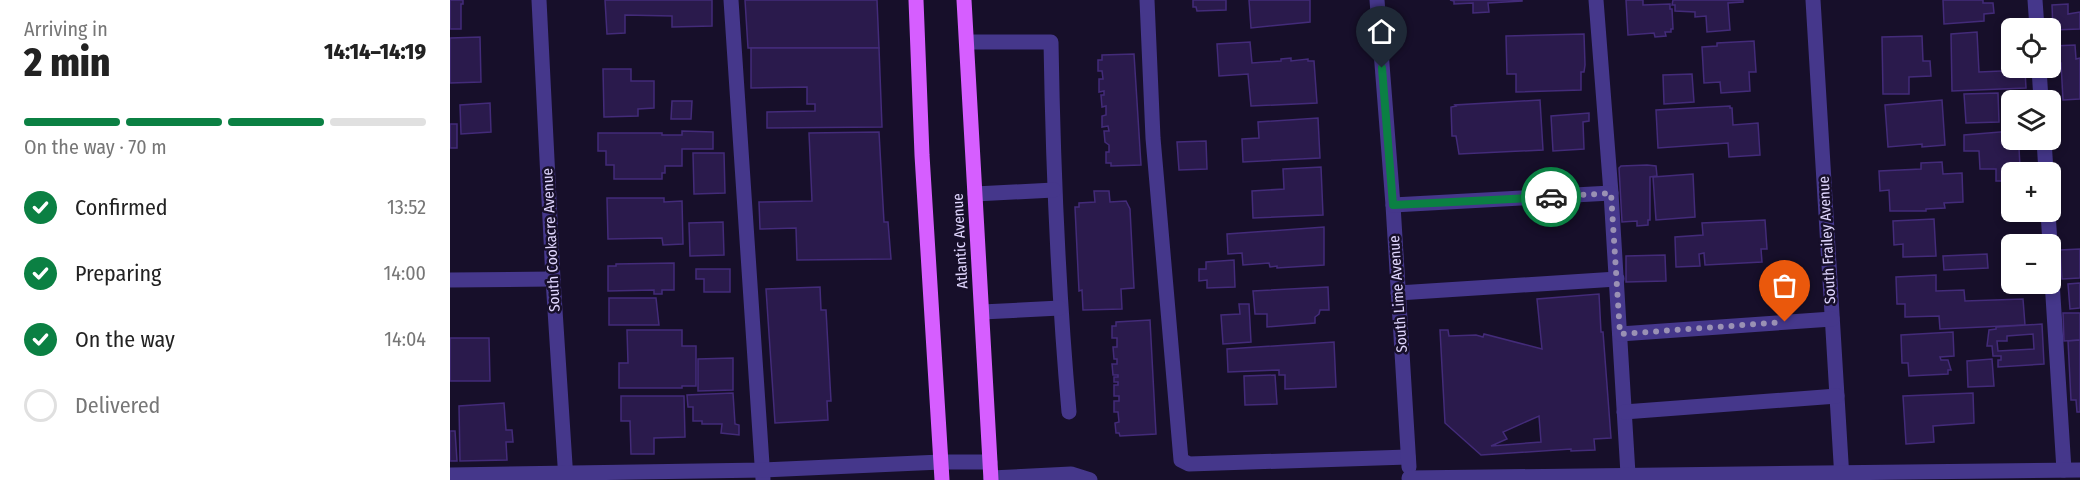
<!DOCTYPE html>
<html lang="en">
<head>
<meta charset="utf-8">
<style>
	body { margin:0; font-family:"Fira Sans Condensed",sans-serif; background:#f2f2f2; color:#222; height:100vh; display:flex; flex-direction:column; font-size:22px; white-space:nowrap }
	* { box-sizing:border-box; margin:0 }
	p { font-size:20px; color:#767676 }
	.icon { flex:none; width:33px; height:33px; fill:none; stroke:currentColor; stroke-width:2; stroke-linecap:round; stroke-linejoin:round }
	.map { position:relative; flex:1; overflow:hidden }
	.drawer { display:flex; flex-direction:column; background:#fff; width:450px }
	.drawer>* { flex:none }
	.controls { position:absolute; left:1551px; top:18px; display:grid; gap:12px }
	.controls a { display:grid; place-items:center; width:60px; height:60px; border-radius:9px; background:#fff; box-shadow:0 3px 9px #0003; font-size:30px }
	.pin { position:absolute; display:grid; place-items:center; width:51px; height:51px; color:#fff; margin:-62px -26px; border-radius:50% 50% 50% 0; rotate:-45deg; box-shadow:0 0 6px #0007 }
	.pin .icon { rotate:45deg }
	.courier { position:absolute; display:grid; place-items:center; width:60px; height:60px; margin:-30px; border:4px solid #0b8043; border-radius:50%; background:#fff; color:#222; box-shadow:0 2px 8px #0007 }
	.overview em { font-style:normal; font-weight:800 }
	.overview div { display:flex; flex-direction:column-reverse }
	.overview { display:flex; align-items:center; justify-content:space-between; height:102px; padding:0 24px }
	h1 { font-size:39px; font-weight:800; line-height:45px }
	.bar { display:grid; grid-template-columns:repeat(4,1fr); gap:9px 6px; align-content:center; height:72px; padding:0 24px }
	.bar i { height:8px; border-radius:4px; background:#e0e0e0 }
	.bar .selected { background:#0b8043 }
	.bar p { grid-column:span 4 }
	ol { padding:0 24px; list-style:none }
	li { display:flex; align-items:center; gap:18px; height:66px }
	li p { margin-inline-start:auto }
	li .icon { padding:6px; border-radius:50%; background:#0b8043; color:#fff; stroke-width:4 }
	li:last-child { color:#767676 }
	li i { width:33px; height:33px; border:3px solid #e0e0e0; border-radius:50% }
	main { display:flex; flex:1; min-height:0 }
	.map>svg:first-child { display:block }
	.building { fill:#2a1a4c; stroke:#432b79; stroke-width:1.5; fill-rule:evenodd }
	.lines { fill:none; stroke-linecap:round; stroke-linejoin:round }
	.minor { stroke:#45378b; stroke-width:15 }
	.major { stroke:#d65eff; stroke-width:15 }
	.done { stroke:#9a91b4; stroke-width:6; stroke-dasharray:0 10.8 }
	.route { stroke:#0b8043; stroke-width:8 }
	.labels { text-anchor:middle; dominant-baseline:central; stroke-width:5; stroke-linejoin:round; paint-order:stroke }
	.street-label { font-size:15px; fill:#e1d7ff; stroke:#170f2a }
</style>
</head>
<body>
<main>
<section class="drawer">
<div class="overview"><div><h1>2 min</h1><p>Arriving in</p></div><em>14:14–14:19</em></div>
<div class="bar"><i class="selected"></i><i class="selected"></i><i class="selected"></i><i></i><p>On the way · 70 m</p></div>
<ol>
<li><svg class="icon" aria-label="check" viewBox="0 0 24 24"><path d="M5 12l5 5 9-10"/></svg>Confirmed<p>13:52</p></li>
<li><svg class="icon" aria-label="check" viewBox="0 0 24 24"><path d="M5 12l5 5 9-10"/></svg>Preparing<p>14:00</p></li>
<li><svg class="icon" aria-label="check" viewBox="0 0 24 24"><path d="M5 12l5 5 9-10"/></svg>On the way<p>14:04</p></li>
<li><i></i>Delivered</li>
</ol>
</section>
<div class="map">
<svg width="1630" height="480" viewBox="0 0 1630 480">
	<rect width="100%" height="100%" fill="#170f2a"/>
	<g class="building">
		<path d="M0 0H13V4H11V29H0Z"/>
		<path d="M155 0H262V26L222 27V16L175 15V33L157 34Z"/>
		<path d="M295 0H427L429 48H298Z"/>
		<path d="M743 0H776V10L747 11 746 7H743Z"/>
		<path d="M799 0H860V22L801 28Z"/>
		<path d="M1000 0H1072V1L1038 3 1039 12 1023 13V3L1004 4V1Z"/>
		<path d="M1176 0H1193V5L1220 4V9H1222L1223 29H1221V32H1215L1216 36 1205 37 1204 33 1178 35Z"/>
		<path d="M1223 0H1293V2L1278 3 1280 30 1257 32 1256 16 1245 17V12L1225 11V5H1222Z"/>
		<path d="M1493 0H1533V3H1543L1544 13 1534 14V21L1494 24Z"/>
		<path d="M1618 4V14L1630 12V29L1603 30 1602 5Z"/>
		<path d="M1527 32 1529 72 1575 70 1576 88 1502 91 1501 34Z"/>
		<path d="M1134 34 1135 65 1134 72H1131V90L1066 92V74H1057L1056 36Z"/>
		<path d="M1472 36 1473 61H1480L1481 76 1459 77V94H1433L1432 37Z"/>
		<path d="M30 37 31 82 0 83V38Z"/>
		<path d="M1304 41 1306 72H1299L1300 91 1271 93 1270 82 1254 83 1252 47 1267 46V43Z"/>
		<path d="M800 42 802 63 831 61V59L841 58V61L858 59V61H864L867 103 801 106 798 74 769 76 767 44Z"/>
		<path d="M1625 45 1626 59 1630 58V99L1613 100 1611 63 1604 64 1602 46Z"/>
		<path d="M301 48H429L432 127 317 128V112L365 111V104H357V87L301 88Z"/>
		<path d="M684 54 691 165 661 166V163H656V152H659V145L655 142 654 131H659L658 126 652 127V116L656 115V106L652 107 651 95H654V91L649 92V79H653L652 71H648V60H652V55Z"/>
		<path d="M153 69H181V81H204V108L188 109V116L154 117Z"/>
		<path d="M1242 74 1244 102 1214 104 1213 75Z"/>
		<path d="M1548 93 1549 122 1516 123 1514 94Z"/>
		<path d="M1090 100 1093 150 1009 154 1006 136H1002L1001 107 1006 106 1005 105Z"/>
		<path d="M1492 100 1495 145 1472 147V144L1438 147 1435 105Z"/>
		<path d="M222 101H242L241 119H221Z"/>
		<path d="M40 103 41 132 11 134 10 105Z"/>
		<path d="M1280 106V108H1282L1283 125 1308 123 1310 155 1279 157 1278 143 1208 148 1206 110Z"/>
		<path d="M1139 113V121L1133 122 1134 149 1103 151 1101 116Z"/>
		<path d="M868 118 870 158 793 162 792 139 809 138 808 122Z"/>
		<rect x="0" y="124" width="7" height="24"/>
		<path d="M232 131 263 132V149H232V166H215V173H212V179H164V165H156V151H148V133H212V135H232Z"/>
		<path d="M1562 131V140H1579L1580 147 1569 148 1570 167H1565V172H1562V181H1546V169H1530L1529 151H1514V135Z"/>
		<path d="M429 132 434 222H438L441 259 347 260 346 228 310 229 309 202 362 201 359 133Z"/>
		<path d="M756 141 757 169 729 170 727 142Z"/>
		<path d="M243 153H274L275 193 244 194Z"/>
		<path d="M1492 162 1493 174 1512 173 1513 202 1494 203 1495 208 1476 209V211H1440L1439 190 1430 191 1429 171 1471 169V163Z"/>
		<path d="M1197 165 1206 166 1207 176 1200 177V220H1198V225L1187 226V221L1172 222 1169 168 1171 166Z"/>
		<path d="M871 167 873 215 803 218 802 191 834 189 833 169Z"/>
		<path d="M1243 174 1245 217 1206 220 1203 177Z"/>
		<path d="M644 191H659L660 202 676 201 680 209 684 288 671 289 672 309 633 310 632 290 629 291 625 207H629V203L645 202Z"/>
		<path d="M157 198H214V202L232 201 233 244 213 245 212 238 158 239Z"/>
		<path d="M1484 219 1486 256 1453 257V244L1444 245 1443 221Z"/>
		<path d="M1315 220 1317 249H1311L1312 262 1255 265 1254 253 1249 254 1250 266 1226 267 1225 237 1253 235 1252 223Z"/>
		<path d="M273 222 274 255 240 256 239 223Z"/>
		<path d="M874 227V265L827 268V266L820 267 819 263 793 265 792 253 778 254 777 234Z"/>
		<path d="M1630 249V278L1612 279 1610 250Z"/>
		<path d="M1537 254 1538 268 1494 270 1493 256Z"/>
		<path d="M1215 255 1216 281 1176 282V256Z"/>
		<path d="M784 260 785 287 757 288V280L749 281V269H756V262Z"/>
		<path d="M224 263V290H212V294H204V290L158 291V266H166V264Z"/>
		<path d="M246 269H280V292H254V279H246Z"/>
		<path d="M1486 275V291L1514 290 1515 301 1573 299 1575 325 1490 329 1489 316 1455 317V304H1447L1446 277Z"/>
		<path d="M1630 283V308L1620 309 1618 284Z"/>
		<path d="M370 287 371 310H376L381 401H377L378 420 325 423 316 289Z"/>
		<path d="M878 287 879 310H870L869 314 865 317V323L817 327V314H805L803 291Z"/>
		<path d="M1149 294 1151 332H1153L1161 438 1144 439 1145 450 1121 451V449L1031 455 995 423 990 330H998L999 336 1026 335 1033 337 1034 334 1092 349 1087 299ZM1089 416 1091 442 1041 446 1057 439 1053 432Z"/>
		<path d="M159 298H206L209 325H159Z"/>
		<path d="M789 304H799L801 342 773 344 771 315 790 314Z"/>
		<path d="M1613 313H1630V340L1614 341Z"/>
		<path d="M700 320 706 434 670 436 669 433H666L665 423 669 422 668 412H664V401H669V396H664V385H668V382H664V377H668V375H663L662 364H667V359H664L663 347H667V338H662V326H666V322Z"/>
		<path d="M1592 324 1594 364 1548 367V360H1551V356H1543L1542 346H1537L1539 330 1546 329V327ZM1583 334 1584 349 1548 351 1547 341H1557V336Z"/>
		<path d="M177 330H232V346H246V386H232V388H169V363H178Z"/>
		<path d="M1503 332 1504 356 1490 357 1491 360H1498L1501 370H1498V374L1459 376 1458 363H1452L1451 335Z"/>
		<path d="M0 338H39L40 381H0Z"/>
		<path d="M1630 340V412H1627L1626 400H1621L1618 341Z"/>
		<path d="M884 342 886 387 835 389V375H829V370L778 372 777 349Z"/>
		<path d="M283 358V390L248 391V359Z"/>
		<path d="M1542 359 1544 386 1518 387 1517 361Z"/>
		<path d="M825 375 827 404 795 405 794 376Z"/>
		<path d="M283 393 285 424 289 425V435L271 433 272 424H252V421H243V407H238L237 395Z"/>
		<path d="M1523 393 1524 423 1483 426 1484 442 1456 444 1453 396Z"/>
		<path d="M171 396H234L235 437 204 438V454H181L180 421H171Z"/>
		<path d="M54 403 56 430H62L63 442H56L57 460 10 461 9 406Z"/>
		<path d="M0 431H5L7 461H0Z"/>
	</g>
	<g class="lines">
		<g class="minor">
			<path d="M89 0 103 279 116 480"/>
			<path d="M281 0 313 479"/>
			<path d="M697 0 703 138 731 460 739 464 958 457"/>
			<path d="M927 0 943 205 959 467"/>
			<path d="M1146 0 1161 193 1178 474"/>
			<path d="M1363 0 1392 479"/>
			<path d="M1585 0 1587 28"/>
			<path d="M517 42H601C603 166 608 289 619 412"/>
			<path d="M1589 68 1591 100"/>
			<path d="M1594 140 1596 172"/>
			<path d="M525 194 604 190"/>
			<path d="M943 205 1161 193"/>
			<path d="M1598 212 1600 244"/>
			<path d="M1600 249 1614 470"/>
			<path d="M0 280 103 279"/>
			<path d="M948 293 1167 279"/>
			<path d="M532 312 610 308"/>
			<path d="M1170 334 1382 319"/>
			<path d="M1174 412 1387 396"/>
			<path d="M0 475 313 470 491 462H540"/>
			<path d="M541 478 621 474 640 480"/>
			<path d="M959 478 1630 470"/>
		</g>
		<g class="major">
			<path d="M466 0 472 155 492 480"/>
			<path d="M514 0 541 480"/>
		</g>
	</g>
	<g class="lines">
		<path class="done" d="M1101 197 1161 193 1170 334 1335 322"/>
		<path class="route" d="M932 68 943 205 1101 197"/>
	</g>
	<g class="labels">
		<g class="street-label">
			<text transform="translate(101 240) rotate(-93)">South Cookacre Avenue</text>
			<text transform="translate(1377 240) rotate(-93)">South Frailey Avenue</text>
			<text transform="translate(510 241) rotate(-93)">Atlantic Avenue</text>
			<text transform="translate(948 294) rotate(-94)">South Lime Avenue</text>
		</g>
	</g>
</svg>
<div class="controls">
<a><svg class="icon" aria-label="locate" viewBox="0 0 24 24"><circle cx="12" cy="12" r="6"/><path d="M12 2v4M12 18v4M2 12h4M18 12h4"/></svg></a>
<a><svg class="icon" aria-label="layers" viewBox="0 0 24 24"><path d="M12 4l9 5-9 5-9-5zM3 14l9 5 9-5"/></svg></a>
<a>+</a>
<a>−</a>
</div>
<div class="pin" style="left:1335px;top:322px;background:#ea580c"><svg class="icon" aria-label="bag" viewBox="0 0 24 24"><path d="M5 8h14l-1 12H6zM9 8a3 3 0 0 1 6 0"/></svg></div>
<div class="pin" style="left:932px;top:68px;background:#1f2937"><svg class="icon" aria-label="home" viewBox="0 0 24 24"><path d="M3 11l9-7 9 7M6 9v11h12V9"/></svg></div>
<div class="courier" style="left:1101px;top:197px"><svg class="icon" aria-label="car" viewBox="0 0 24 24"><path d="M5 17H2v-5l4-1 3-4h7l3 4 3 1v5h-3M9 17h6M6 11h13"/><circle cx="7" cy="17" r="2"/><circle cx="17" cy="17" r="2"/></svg></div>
</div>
</main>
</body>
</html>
